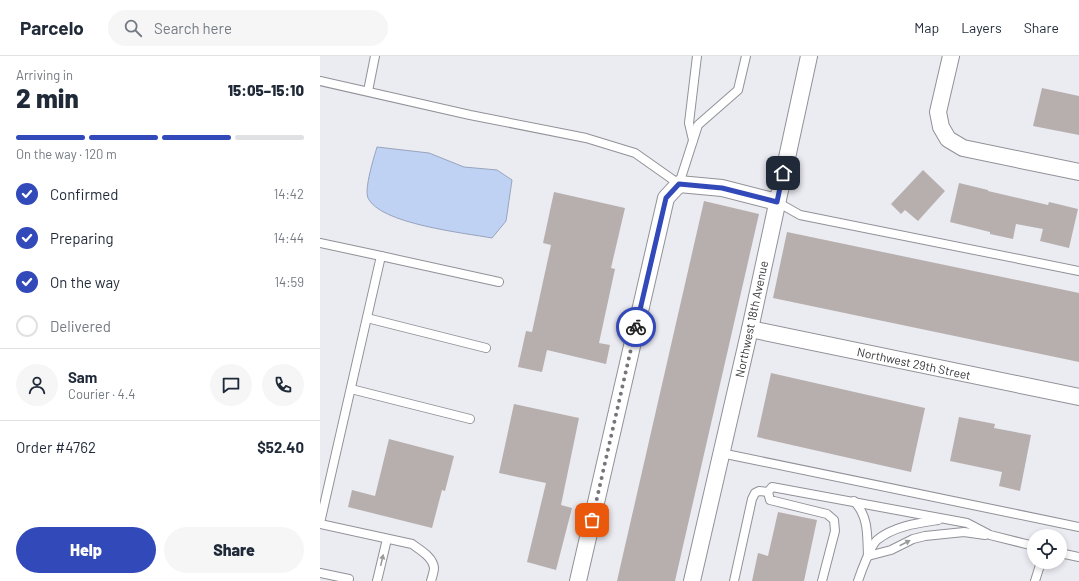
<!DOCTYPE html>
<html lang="en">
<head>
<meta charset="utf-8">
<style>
	body { margin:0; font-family:Barlow,sans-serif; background:#f6f6f7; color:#1f2937; height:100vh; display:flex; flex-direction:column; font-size:15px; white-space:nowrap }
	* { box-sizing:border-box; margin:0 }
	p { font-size:13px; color:#747a83 }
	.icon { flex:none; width:22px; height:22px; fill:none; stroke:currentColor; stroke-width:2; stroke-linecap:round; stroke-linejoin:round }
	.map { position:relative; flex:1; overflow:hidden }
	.panel { display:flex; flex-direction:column; background:#fff; width:320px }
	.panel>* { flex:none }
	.buttons { position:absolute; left:707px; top:473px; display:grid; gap:8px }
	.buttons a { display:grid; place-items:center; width:40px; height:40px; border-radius:50%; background:#fff; box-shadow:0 2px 6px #0003; font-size:20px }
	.pin { position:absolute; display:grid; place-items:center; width:34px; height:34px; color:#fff; margin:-17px; border-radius:8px; box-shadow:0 2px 6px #0006 }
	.courier { position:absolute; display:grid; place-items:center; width:40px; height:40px; margin:-20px; border:3px solid #3249ba; border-radius:50%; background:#fff; color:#222; box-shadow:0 1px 5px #0007 }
	.overview em { font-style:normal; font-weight:800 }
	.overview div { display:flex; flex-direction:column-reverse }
	.overview { display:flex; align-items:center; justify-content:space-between; height:68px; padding:0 16px }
	h1 { font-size:26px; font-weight:800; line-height:30px }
	.bar { display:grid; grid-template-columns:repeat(4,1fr); gap:6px 4px; align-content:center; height:48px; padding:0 16px }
	.bar i { height:5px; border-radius:3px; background:#e0e1e3 }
	.bar .current { background:#3249ba }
	.bar p { grid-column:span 4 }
	.line { display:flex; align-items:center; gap:10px; padding:0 16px; border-top:1px solid #e0e1e3 }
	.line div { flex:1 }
	.round { display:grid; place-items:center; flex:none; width:42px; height:42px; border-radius:21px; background:#f6f6f7 }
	ol { padding:0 16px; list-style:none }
	li { display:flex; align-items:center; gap:12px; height:44px }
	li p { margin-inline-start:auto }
	li .icon { padding:4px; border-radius:50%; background:#3249ba; color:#fff; stroke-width:4 }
	li:last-child { color:#747a83 }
	li i { width:22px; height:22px; border:2px solid #e0e1e3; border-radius:50% }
	.button { display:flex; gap:8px; margin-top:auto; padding:8px 16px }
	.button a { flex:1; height:46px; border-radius:24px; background:#3249ba; color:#fff; font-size:16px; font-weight:800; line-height:46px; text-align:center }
	.button a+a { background:#f6f6f7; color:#1f2937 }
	header { display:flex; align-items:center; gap:24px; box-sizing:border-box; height:56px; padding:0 20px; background:#fff; border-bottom:1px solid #e0e1e3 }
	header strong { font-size:19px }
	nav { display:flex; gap:22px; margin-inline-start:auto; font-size:14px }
	.search { width:280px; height:36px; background:#f6f6f7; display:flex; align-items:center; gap:10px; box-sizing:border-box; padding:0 14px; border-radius:22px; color:#747a83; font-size:15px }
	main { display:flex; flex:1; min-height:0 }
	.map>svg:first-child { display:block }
	.water { fill:#c0d2f3; stroke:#97a4bc }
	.building { fill:#b7afad }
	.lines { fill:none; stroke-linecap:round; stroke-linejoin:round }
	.lane-casing { stroke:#919198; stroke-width:10 }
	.street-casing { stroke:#919198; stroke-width:18 }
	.lane { stroke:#fff; stroke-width:8 }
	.street { stroke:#fff; stroke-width:16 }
	.oneway { fill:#9b9b9c }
	.done { stroke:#76767a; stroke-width:4; stroke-dasharray:0 7.2 }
	.route { stroke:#3249ba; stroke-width:5 }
	.labels { text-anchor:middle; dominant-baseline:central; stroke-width:3.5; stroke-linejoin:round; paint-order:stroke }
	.street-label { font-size:12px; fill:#37373a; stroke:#fff }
</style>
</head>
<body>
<header>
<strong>Parcelo</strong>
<div class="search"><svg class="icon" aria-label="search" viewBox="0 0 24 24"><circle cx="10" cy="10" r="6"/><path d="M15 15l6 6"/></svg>Search here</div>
<nav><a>Map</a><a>Layers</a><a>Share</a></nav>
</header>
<main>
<section class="panel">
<div class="overview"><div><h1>2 min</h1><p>Arriving in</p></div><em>15:05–15:10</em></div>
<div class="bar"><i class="current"></i><i class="current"></i><i class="current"></i><i></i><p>On the way · 120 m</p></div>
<ol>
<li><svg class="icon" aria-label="check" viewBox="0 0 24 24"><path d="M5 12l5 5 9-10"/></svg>Confirmed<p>14:42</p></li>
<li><svg class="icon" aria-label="check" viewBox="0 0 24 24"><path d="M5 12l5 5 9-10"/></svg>Preparing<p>14:44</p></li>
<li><svg class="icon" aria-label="check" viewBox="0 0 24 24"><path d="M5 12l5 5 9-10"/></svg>On the way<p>14:59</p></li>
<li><i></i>Delivered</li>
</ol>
<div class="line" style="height:72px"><a class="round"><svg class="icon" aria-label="person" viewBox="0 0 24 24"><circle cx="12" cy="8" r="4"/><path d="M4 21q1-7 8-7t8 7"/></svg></a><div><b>Sam</b><p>Courier · 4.4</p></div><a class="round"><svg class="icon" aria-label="chat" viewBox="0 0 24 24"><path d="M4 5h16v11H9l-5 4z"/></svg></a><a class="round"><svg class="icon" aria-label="phone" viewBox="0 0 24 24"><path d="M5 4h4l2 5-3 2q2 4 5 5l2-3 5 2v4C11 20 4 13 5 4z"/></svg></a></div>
<div class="line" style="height:52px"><div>Order #4762</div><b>$52.40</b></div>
<div class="button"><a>Help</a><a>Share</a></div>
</section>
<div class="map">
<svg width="759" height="525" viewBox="0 0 759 525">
	<rect width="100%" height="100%" fill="#ebebf2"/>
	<path class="water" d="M57 91 109 97 144 111 177 114 192 124 186 165 172 182C145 177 60 168 48 142 44 133 54 101 57 91Z"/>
	<g class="building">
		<path d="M722 32 759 40V79L713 70Z"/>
		<path d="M603 114 625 135 598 165 585 154 581 158 571 148Z"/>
		<path d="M639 127 668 134V135L728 149 729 146 758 153 749 192 720 185 723 173 696 168 693 183 670 178V176L630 166Z"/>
		<path d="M234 136 305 152 291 212 295 213 279 287 290 289 286 308 227 294 222 316 198 311 206 275 212 276 231 189 223 187Z"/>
		<path d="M384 145 439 158 355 525H297Z"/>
		<path d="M467 176 759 237V306L453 242Z"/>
		<path d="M451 317 605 352 591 416 437 381Z"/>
		<path d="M194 348 259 362 241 449 252 452 236 514 207 506 226 427 179 417Z"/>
		<path d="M639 361 675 368 674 372 711 379 700 435 679 430 682 416 630 405Z"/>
		<path d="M69 383 134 400 125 435 122 434 112 472 28 451 32 434 55 440Z"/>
		<path d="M458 456 497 464 484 525H432L438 497 448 500Z"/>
	</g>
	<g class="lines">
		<g class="lane-casing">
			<g id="lane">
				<path d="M0 25 150 59 266 82 315 97 359 128 378 69 418 34 426 0"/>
				<path d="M48 35 55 0"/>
				<path d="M373 84 369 67 377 0"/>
				<path d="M457 146 480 159 759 215"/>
				<path d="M0 187 61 200 0 467"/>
				<path d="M61 200 179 226"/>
				<path d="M47 262 166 292"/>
				<path d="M31 333 150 363"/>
				<path d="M401 397 759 471"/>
				<path d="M534 445C549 461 547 479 548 500"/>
				<path d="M0 468 92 488C100 494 113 501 114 512 114 516 112 521 111 525"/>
				<path d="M740 497 759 501"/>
				<path d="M548 500 571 494 593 483 605 480 644 476 665 479"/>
				<path d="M0 517 29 523 28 525"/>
				<path d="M57 525 67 483"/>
				<path d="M414 525 432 443 435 437 439 435 448 436"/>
				<path d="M502 525 515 475 514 464 507 458 450 444 448 436 452 431 647 467 670 479 714 490"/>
				<path d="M538 525C541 516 551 489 557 484 574 470 598 467 618 464"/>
				<path d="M715 525 721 506"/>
			</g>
		</g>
		<g class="street-casing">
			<g id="street">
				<path d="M631 0 618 56 621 71 628 83 643 92 759 116"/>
				<path d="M430 273 759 341"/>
				<path d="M258 525 346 142 359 128 402 132 457 146"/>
				<path d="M372 525 430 273 489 0"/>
			</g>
		</g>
		<use href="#lane" class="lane"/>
		<use href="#street" class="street"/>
	</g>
	<defs><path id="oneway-solid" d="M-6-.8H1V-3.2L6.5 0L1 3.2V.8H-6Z"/></defs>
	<g class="oneway">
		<use href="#oneway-solid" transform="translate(585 487) rotate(-27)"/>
		<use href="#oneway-solid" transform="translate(62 504) rotate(-77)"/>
	</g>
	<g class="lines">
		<path class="done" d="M272 464 316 271"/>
		<path class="route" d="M316 271 346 142 359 128 402 132 457 146 463 117"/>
	</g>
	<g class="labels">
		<g class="street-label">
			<text transform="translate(431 263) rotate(-78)">Northwest 18th Avenue</text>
			<text transform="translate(594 307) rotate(12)">Northwest 29th Street</text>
		</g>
	</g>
</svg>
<div class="buttons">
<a><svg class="icon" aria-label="locate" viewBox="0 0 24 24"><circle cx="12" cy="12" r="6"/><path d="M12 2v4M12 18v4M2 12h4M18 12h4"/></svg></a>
</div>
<div class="pin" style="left:272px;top:464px;background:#ea580c"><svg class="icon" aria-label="bag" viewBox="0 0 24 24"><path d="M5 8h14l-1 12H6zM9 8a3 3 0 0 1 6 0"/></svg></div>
<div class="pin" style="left:463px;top:117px;background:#1f2937"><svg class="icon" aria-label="home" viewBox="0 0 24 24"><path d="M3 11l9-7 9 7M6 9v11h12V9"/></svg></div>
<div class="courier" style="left:316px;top:271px"><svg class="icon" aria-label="bike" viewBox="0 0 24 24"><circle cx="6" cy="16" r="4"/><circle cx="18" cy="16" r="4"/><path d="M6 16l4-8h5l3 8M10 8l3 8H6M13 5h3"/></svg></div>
</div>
</main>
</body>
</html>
